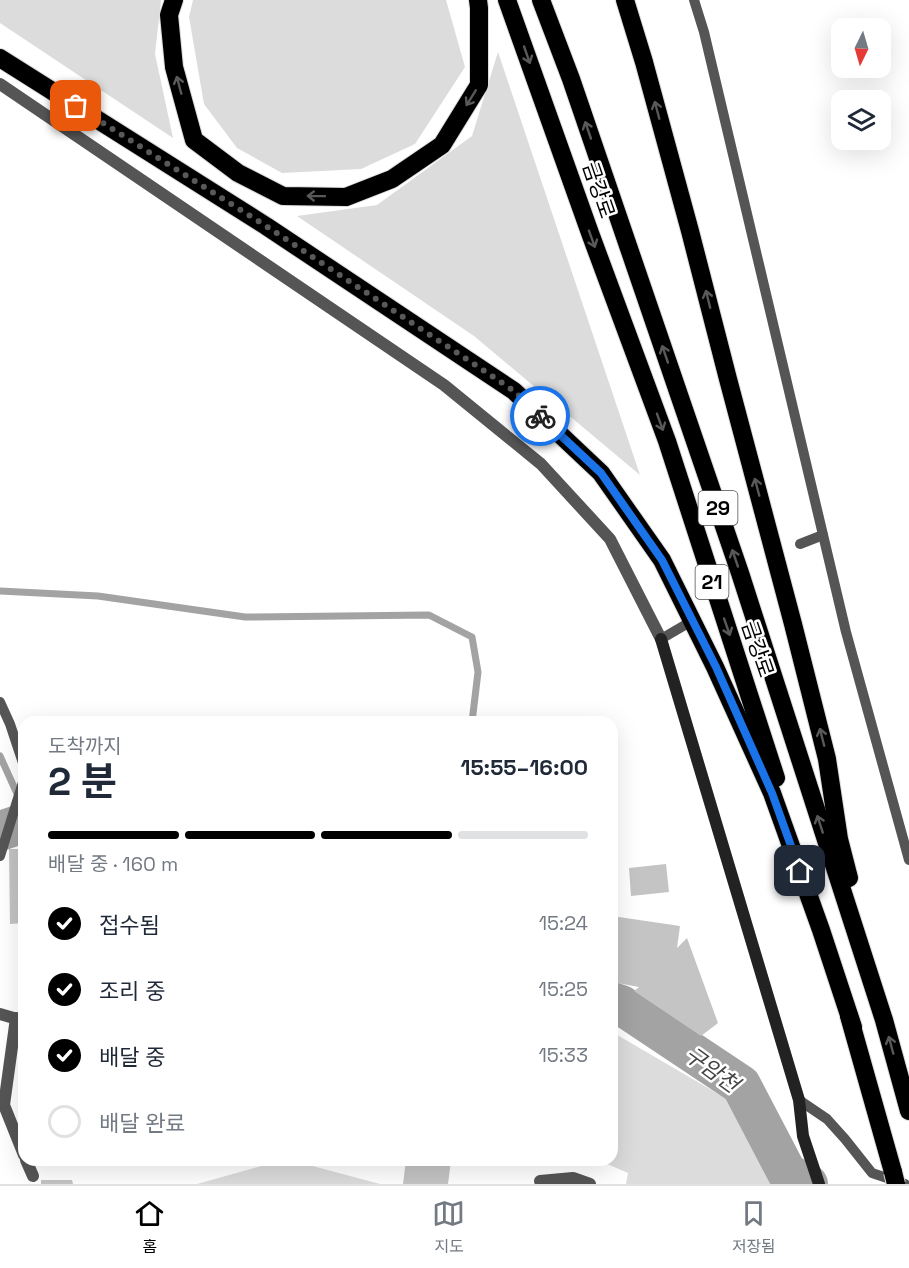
<!DOCTYPE html>
<html lang="ko">
<head>
<meta charset="utf-8">
<style>
	body { margin:0; font-family:"Space Grotesk","Noto Sans KR",sans-serif; background:#f6f6f7; color:#1f2937; height:100vh; display:flex; flex-direction:column; font-size:22px; white-space:nowrap }
	* { box-sizing:border-box; margin:0 }
	p { font-size:20px; color:#747a83 }
	.icon { flex:none; width:33px; height:33px; fill:none; stroke:currentColor; stroke-width:2; stroke-linecap:round; stroke-linejoin:round }
	.map { position:relative; flex:1; overflow:hidden }
	.sheet { position:absolute; left:18px; top:716px; width:600px; height:450px; display:flex; flex-direction:column; background:#fff; border-radius:18px; box-shadow:0 6px 24px #0002 }
	.sheet>* { flex:none }
	.needle { width:39px; rotate:185deg }
	.tools { position:absolute; left:831px; top:18px; display:grid; gap:12px }
	.tools a { display:grid; place-items:center; width:60px; height:60px; border-radius:12px; background:#fff; box-shadow:0 6px 24px #0002; font-size:30px }
	.pin { position:absolute; display:grid; place-items:center; width:51px; height:51px; color:#fff; margin:-26px; border-radius:12px; box-shadow:0 3px 9px #0006 }
	.courier { position:absolute; display:grid; place-items:center; width:60px; height:60px; margin:-30px; border:4px solid #1a73e8; border-radius:50%; background:#fff; color:#222; box-shadow:0 2px 8px #0007 }
	.head em { font-style:normal; font-weight:700 }
	.head div { display:flex; flex-direction:column-reverse }
	.head { display:flex; align-items:center; justify-content:space-between; height:102px; padding:0 30px }
	h1 { font-size:39px; font-weight:700; line-height:45px }
	.bar { display:grid; grid-template-columns:repeat(4,1fr); gap:9px 6px; align-content:center; height:72px; padding:0 30px }
	.bar i { height:8px; border-radius:4px; background:#e0e1e3 }
	.bar .selected { background:#000 }
	.bar p { grid-column:span 4 }
	ol { padding:0 30px; list-style:none }
	li { display:flex; align-items:center; gap:18px; height:66px }
	li p { margin-inline-start:auto }
	li .icon { padding:6px; border-radius:50%; background:#000; color:#fff; stroke-width:4 }
	li:last-child { color:#747a83 }
	li i { width:33px; height:33px; border:3px solid #e0e1e3; border-radius:50% }
	.dock { display:flex; justify-content:space-around; align-items:center; height:84px; border-top:2px solid #e0e1e3; background:#fff; font-size:16px; color:#747a83 }
	.dock a { display:grid; justify-items:center; gap:3px }
	.dock .selected { color:#000 }
	.map>svg:first-child { display:block }
	.green { fill:#dcdcdc }
	.lines { fill:none; stroke-linecap:round; stroke-linejoin:round }
	.stream { stroke:#a3a3a3; stroke-width:7 }
	.river { stroke:#a3a3a3; stroke-width:40 }
	.building { fill:#c4c4c4 }
	.highway-casing { stroke:#dbdbdb; stroke-width:20 }
	.lane { stroke:#555; stroke-width:10 }
	.street { stroke:#555; stroke-width:12 }
	.secondary { stroke:#222; stroke-width:12 }
	.highway { stroke:#000; stroke-width:18 }
	.highway-bridge-casing { stroke:#dbdbdb; stroke-width:20; stroke-linecap:butt }
	.highway-bridge { stroke:#000; stroke-width:18 }
	.oneway { stroke:#595959 }
	.done { stroke:#595959; stroke-width:6; stroke-dasharray:0 10.8 }
	.route { stroke:#1a73e8; stroke-width:8 }
	.labels { text-anchor:middle; dominant-baseline:central; stroke-width:5; stroke-linejoin:round; paint-order:stroke }
	.shield { fill:#fff; stroke:#4c4c4c; stroke-width:1.5 }
	.shield-label { font-size:20px; font-weight:bold; fill:#000 }
	.street-label { font-size:21px; fill:#000; stroke:#fff }
	.water-label { font-size:22px; font-style:italic; fill:#444; stroke:#fff }
</style>
</head>
<body>
<div class="map">
<svg width="909" height="1184" viewBox="0 0 909 1184">
	<rect width="100%" height="100%" fill="#fff"/>
	<g class="green">
		<path d="M0 0H161L155 54 173 138 0 23Z"/>
		<path d="M193 0H446L465 67 415 144 361 169 282 173 237 148 204 104 189 17Z"/>
		<path d="M498 52 640 475 474 336 297 216 377 205 472 136Z"/>
		<path d="M612 1034 619 1036 732 1102 775 1181 778 1184H626L628 1173 598 1160H612Z"/>
		<path d="M283 1160H290L380 1184H197Z"/>
	</g>
	<g class="lines">
		<g class="stream">
			<path d="M0 591 98 596 245 617 429 615 472 637 478 672 472 722"/>
			<path d="M0 756 24 809"/>
		</g>
		<g class="river">
			<path d="M0 831 24 823"/>
			<path d="M612 1002 621 1005 741 1085 787 1173 808 1184"/>
		</g>
	</g>
	<g class="building">
		<path d="M9 849H24V923L10 924Z"/>
		<path d="M666 864 669 892 631 896 629 868Z"/>
		<path d="M612 916 680 926 677 948 687 938 718 1023 701 1036 634 991 639 987 612 982Z"/>
		<path d="M406 1160H451L448 1184H403Z"/>
		<path d="M41 1180H72L73 1184H41Z"/>
	</g>
	<g class="lines">
		<g class="highway-casing">
			<g id="highway">
				<path d="M174 0 169 15 174 67 194 140 238 173 283 196 346 197 392 179 442 145 479 85V8L478 0"/>
				<path d="M507 0 590 233 667 441 776 778"/>
				<path d="M541 0 571 79 740 573 884 1020 909 1111"/>
				<path d="M625 0 644 62 690 231 728 379 793 624 827 759 839 839 849 878"/>
				<path d="M0 58 266 226 514 391 601 473 662 560 715 667 772 793 821 930 853 1027"/>
				<path d="M849 1016 893 1172"/>
			</g>
		</g>
		<g class="lane">
			<path d="M694 0 704 32 846 632 909 860"/>
			<path d="M800 544 823 535"/>
			<path d="M661 639 685 625"/>
			<path d="M0 702 10 724 24 766"/>
			<path d="M0 856 24 779"/>
			<path d="M799 1100 827 1119 845 1139 872 1173 905 1184"/>
		</g>
		<g class="street">
			<path d="M0 84 444 385 541 464 610 539 661 639"/>
			<path d="M0 1014 24 1021"/>
			<path d="M16 1018 4 1105 24 1155"/>
			<path d="M26 1160 33 1176"/>
			<path d="M540 1181 573 1178 590 1184"/>
		</g>
		<path class="secondary" d="M661 639 799 1100 803 1136 819 1184"/>
		<use href="#highway" class="highway"/>
		<g class="highway-bridge-casing">
			<path id="highway-bridge" d="M893 1172 896 1184"/>
		</g>
		<use href="#highway-bridge" class="highway-bridge"/>
	</g>
	<defs><path id="oneway-shaft" d="M-6 0H5M1.5-3L5.5 0L1.5 3" fill="none" stroke-width="1.6" stroke-linecap="round" stroke-linejoin="round" transform="scale(1.5)"/></defs>
	<g class="oneway">
		<use href="#oneway-shaft" transform="translate(527 55) rotate(71)"/>
		<use href="#oneway-shaft" transform="translate(179 85) rotate(-105)"/>
		<use href="#oneway-shaft" transform="translate(471 98) rotate(122)"/>
		<use href="#oneway-shaft" transform="translate(657 110) rotate(-105)"/>
		<use href="#oneway-shaft" transform="translate(588 130) rotate(-109)"/>
		<use href="#oneway-shaft" transform="translate(316 196) rotate(-179)"/>
		<use href="#oneway-shaft" transform="translate(592 239) rotate(70)"/>
		<use href="#oneway-shaft" transform="translate(708 299) rotate(-104)"/>
		<use href="#oneway-shaft" transform="translate(665 354) rotate(-109)"/>
		<use href="#oneway-shaft" transform="translate(660 422) rotate(70)"/>
		<use href="#oneway-shaft" transform="translate(757 487) rotate(-105)"/>
		<use href="#oneway-shaft" transform="translate(735 558) rotate(-109)"/>
		<use href="#oneway-shaft" transform="translate(727 627) rotate(71)"/>
		<use href="#oneway-shaft" transform="translate(822 737) rotate(-104)"/>
		<use href="#oneway-shaft" transform="translate(820 824) rotate(-108)"/>
		<use href="#oneway-shaft" transform="translate(891 1045) rotate(-105)"/>
	</g>
	<g class="lines">
		<path class="done" d="M76 106 266 226 495 378 514 391 540 416"/>
		<path class="route" d="M540 416 601 473 662 560 716 667 772 793 800 871"/>
	</g>
	<g class="labels">
		<g class="shield">
			<rect x="698.5" y="491" width="39" height="34" rx="4.5"/>
			<rect x="695.5" y="565" width="33" height="34" rx="4.5"/>
		</g>
		<g class="shield-label">
			<text x="718" y="508">29</text>
			<text x="712" y="582">21</text>
		</g>
		<g class="street-label">
			<text transform="translate(599 190) rotate(71)">금강로</text>
			<text transform="translate(758 649) rotate(71)">금강로</text>
		</g>
		<g class="water-label">
			<text transform="translate(712 1069) rotate(36)">구암천</text>
		</g>
	</g>
</svg>
<div class="tools">
<a><svg class="needle" viewBox="-14 -14 28 28"><path d="M0-13l5 13h-10z" fill="#e53935"/><path d="M0 13l5-13h-10z" fill="#747a83"/></svg></a>
<a><svg class="icon" aria-label="layers" viewBox="0 0 24 24"><path d="M12 4l9 5-9 5-9-5zM3 14l9 5 9-5"/></svg></a>
</div>
<div class="pin" style="left:76px;top:106px;background:#ea580c"><svg class="icon" aria-label="bag" viewBox="0 0 24 24"><path d="M5 8h14l-1 12H6zM9 8a3 3 0 0 1 6 0"/></svg></div>
<div class="pin" style="left:800px;top:871px;background:#1f2937"><svg class="icon" aria-label="home" viewBox="0 0 24 24"><path d="M3 11l9-7 9 7M6 9v11h12V9"/></svg></div>
<div class="courier" style="left:540px;top:416px"><svg class="icon" aria-label="bike" viewBox="0 0 24 24"><circle cx="6" cy="16" r="4"/><circle cx="18" cy="16" r="4"/><path d="M6 16l4-8h5l3 8M10 8l3 8H6M13 5h3"/></svg></div>
<section class="sheet">
<div class="head"><div><h1>2 분</h1><p>도착까지</p></div><em>15:55–16:00</em></div>
<div class="bar"><i class="selected"></i><i class="selected"></i><i class="selected"></i><i></i><p>배달 중 · 160 m</p></div>
<ol>
<li><svg class="icon" aria-label="check" viewBox="0 0 24 24"><path d="M5 12l5 5 9-10"/></svg>접수됨<p>15:24</p></li>
<li><svg class="icon" aria-label="check" viewBox="0 0 24 24"><path d="M5 12l5 5 9-10"/></svg>조리 중<p>15:25</p></li>
<li><svg class="icon" aria-label="check" viewBox="0 0 24 24"><path d="M5 12l5 5 9-10"/></svg>배달 중<p>15:33</p></li>
<li><i></i>배달 완료</li>
</ol>
</section>
</div>
<nav class="dock">
<a class="selected"><svg class="icon" aria-label="home" viewBox="0 0 24 24"><path d="M3 11l9-7 9 7M6 9v11h12V9"/></svg>홈</a>
<a><svg class="icon" aria-label="map" viewBox="0 0 24 24"><path d="M3 6l6-2 6 2 6-2v14l-6 2-6-2-6 2zM9 4v14M15 6v14"/></svg>지도</a>
<a><svg class="icon" aria-label="saved" viewBox="0 0 24 24"><path d="M7 4h10v16l-5-4-5 4z"/></svg>저장됨</a>
</nav>
</body>
</html>
